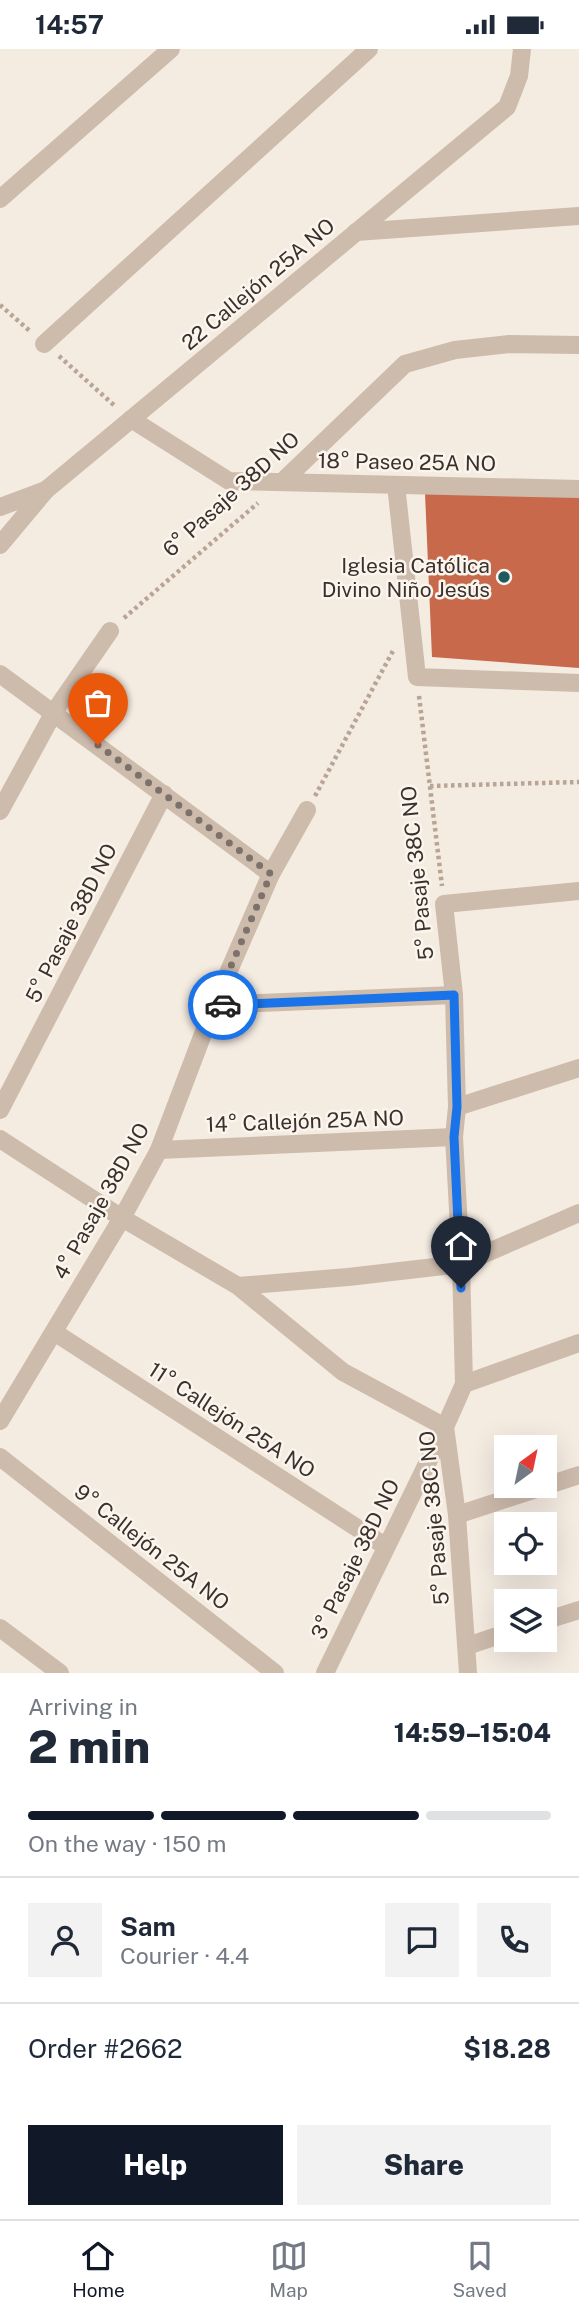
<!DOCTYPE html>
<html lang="en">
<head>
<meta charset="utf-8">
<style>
	body { margin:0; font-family:"Public Sans",sans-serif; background:#f2f2f3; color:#1f2937; height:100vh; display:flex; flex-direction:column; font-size:26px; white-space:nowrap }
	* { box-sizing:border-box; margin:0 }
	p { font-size:23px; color:#747a83 }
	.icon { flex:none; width:38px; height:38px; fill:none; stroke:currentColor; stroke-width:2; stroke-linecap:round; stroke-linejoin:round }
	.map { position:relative; height:1624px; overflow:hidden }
	.drawer { display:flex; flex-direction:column; background:#fff; flex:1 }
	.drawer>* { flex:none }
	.needle { width:46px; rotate:33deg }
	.controls { position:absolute; left:494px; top:1386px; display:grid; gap:14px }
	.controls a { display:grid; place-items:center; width:63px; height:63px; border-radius:0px; background:#fff; box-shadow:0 7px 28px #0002; font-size:35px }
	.pin { position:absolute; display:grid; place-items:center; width:60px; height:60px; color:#fff; margin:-72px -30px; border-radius:50% 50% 50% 0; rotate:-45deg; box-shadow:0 0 7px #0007 }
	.pin .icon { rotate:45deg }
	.courier { position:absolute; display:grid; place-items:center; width:70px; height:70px; margin:-35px; border:5px solid #1a73e8; border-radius:50%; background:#fff; color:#222; box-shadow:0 2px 9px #0007 }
	.headline em { font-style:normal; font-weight:800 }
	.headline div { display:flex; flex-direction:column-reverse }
	.headline { display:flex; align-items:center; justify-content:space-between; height:119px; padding:0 28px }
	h1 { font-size:46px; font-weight:800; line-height:52px }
	.bar { display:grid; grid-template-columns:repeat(4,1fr); gap:10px 7px; align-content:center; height:84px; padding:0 28px }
	.bar i { height:9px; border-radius:5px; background:#e0e1e3 }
	.bar .current { background:#111827 }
	.bar p { grid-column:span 4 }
	.line { display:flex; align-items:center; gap:18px; padding:0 28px; border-top:2px solid #e0e1e3 }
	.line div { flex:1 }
	.round { display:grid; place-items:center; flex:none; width:74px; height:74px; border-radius:0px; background:#f2f2f3 }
	.cta { display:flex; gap:14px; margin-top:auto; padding:14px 28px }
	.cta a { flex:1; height:80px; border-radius:0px; background:#111827; color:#fff; font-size:28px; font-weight:800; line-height:80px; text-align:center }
	.cta a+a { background:#f2f2f3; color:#1f2937 }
	.status { display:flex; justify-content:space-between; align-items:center; height:49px; padding:0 35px; background:#fff; direction:ltr }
	.status svg { height:19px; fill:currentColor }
	.dock { display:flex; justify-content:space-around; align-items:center; height:98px; border-top:2px solid #e0e1e3; background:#fff; font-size:19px; color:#747a83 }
	.dock a { display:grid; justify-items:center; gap:4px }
	.dock .current { color:#111827 }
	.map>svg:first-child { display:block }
	.building { fill:#c8694b }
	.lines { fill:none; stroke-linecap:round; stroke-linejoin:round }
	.path { stroke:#b9a596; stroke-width:4.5; stroke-dasharray:3.5 3.5; stroke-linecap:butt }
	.minor { stroke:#cdbbac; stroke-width:18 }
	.done { stroke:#7c716b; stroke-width:7; stroke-dasharray:0 12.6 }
	.route { stroke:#1a73e8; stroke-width:9 }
	.poi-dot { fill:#1f5a5e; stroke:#fbf5ee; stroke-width:2.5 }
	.labels { text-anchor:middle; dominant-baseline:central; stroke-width:5; stroke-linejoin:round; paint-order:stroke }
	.street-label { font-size:21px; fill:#3b302b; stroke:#fbf5ee }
	.poi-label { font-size:21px; fill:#3b302b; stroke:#fbf5ee; text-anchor:end }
</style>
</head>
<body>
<div class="status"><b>14:57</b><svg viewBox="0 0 49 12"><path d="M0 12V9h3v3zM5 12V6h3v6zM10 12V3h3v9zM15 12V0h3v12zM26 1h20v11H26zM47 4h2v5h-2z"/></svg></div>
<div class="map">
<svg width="579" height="1624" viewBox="0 0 579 1624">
	<rect width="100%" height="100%" fill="#f4ebe1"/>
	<path class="building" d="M425 444 579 447V619L432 608Z"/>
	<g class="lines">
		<g class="path">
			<path d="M0 256 31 283"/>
			<path d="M59 307 115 357"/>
			<path d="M124 569 258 454"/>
			<path d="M419 647 442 837"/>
			<path d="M430 737 579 733"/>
			<path d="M315 747 394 600"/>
		</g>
		<g class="minor">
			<path d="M0 150 171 0"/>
			<path d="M356 183 579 167"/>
			<path d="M44 295 369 0"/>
			<path d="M131 370 229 432 579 440"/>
			<path d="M282 433 405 315 455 301 510 295 579 296"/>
			<path d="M396 436 417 628 579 634"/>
			<path d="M0 458 46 441"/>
			<path d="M0 496 46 441 507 58 519 27 522 0"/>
			<path d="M0 625 271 825"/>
			<path d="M0 762 54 663 110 582"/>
			<path d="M214 956 454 946"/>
			<path d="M457 1058 579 1019"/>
			<path d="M0 1061 164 745"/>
			<path d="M0 1090 122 1169 238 1237 343 1323 445 1378 325 1624"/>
			<path d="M159 1101 454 1088"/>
			<path d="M238 1237 348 1228 461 1215 579 1164"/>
			<path d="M54 1283 385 1497"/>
			<path d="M464 1335 579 1294"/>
			<path d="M0 1372 122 1169 159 1101 214 956 271 825 307 761"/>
			<path d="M0 1408 275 1624"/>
			<path d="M457 1466 579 1426"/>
			<path d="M544 1572 579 1561"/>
			<path d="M0 1579 60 1624"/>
			<path d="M467 1597 506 1584"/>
			<path d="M468 1624 457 1466 445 1378 464 1335 461 1215 454 1088 457 1058 454 946 444 855 579 842"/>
		</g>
	</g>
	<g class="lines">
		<path class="done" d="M98 696 271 825 214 956H223"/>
		<path class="route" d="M223 956 454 946 457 1058 454 1088 461 1239"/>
	</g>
	<circle class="poi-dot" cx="504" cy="528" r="7"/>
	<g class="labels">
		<g class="street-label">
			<text transform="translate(258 235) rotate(-40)">22 Callejón 25A NO</text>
			<text transform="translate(407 413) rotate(1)">18° Paseo 25A NO</text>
			<text transform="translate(231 445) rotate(-42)">6° Pasaje 38D NO</text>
			<text transform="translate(417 824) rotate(-96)">5° Pasaje 38C NO</text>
			<text transform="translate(71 874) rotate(-63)">5° Pasaje 38D NO</text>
			<text transform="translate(305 1072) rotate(-2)">14° Callejón 25A NO</text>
			<text transform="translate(101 1152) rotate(-61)">4° Pasaje 38D NO</text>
			<text transform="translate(232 1371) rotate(33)">11° Callejón 25A NO</text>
			<text transform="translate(434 1469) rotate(-95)">5° Pasaje 38C NO</text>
			<text transform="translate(152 1498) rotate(38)">9° Callejón 25A NO</text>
			<text transform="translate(355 1510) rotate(-64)">3° Pasaje 38D NO</text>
		</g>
		<g class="poi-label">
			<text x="490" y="516">Iglesia Católica<tspan x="490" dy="24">Divino Niño Jesús</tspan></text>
		</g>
	</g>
</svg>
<div class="controls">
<a><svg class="needle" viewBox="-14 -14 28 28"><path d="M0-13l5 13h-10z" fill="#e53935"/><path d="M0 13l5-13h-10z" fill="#747a83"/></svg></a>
<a><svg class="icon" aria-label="locate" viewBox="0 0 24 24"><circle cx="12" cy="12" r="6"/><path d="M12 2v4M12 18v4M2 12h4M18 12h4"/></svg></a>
<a><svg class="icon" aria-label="layers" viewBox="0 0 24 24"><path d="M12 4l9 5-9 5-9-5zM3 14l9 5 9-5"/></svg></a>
</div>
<div class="pin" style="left:98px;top:696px;background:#ea580c"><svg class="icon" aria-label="bag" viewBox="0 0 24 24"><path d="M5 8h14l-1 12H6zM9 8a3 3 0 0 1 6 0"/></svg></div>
<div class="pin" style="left:461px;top:1239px;background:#1f2937"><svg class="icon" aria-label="home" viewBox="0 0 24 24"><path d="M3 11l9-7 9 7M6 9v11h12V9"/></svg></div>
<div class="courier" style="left:223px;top:956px"><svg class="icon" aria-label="car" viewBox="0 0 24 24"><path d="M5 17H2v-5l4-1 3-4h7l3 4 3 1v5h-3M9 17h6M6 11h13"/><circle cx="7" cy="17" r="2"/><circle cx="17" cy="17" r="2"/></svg></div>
</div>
<section class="drawer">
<div class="headline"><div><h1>2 min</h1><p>Arriving in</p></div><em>14:59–15:04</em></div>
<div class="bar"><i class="current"></i><i class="current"></i><i class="current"></i><i></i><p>On the way · 150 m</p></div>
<div class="line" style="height:126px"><a class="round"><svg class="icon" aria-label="person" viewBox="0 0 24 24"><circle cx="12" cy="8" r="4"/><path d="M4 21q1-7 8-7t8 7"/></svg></a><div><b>Sam</b><p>Courier · 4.4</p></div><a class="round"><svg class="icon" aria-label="chat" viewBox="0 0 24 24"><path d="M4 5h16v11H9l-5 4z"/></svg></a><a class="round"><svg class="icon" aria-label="phone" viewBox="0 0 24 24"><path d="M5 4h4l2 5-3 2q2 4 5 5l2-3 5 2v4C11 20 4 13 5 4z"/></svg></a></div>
<div class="line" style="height:91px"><div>Order #2662</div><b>$18.28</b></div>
<div class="cta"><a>Help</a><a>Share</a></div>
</section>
<nav class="dock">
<a class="current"><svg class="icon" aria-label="home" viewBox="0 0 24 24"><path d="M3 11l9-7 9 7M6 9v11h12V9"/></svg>Home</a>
<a><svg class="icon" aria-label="map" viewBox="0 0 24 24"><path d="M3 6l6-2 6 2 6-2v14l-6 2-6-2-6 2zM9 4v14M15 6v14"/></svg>Map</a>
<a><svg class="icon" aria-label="saved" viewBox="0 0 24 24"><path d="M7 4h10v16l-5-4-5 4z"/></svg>Saved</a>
</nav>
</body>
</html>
